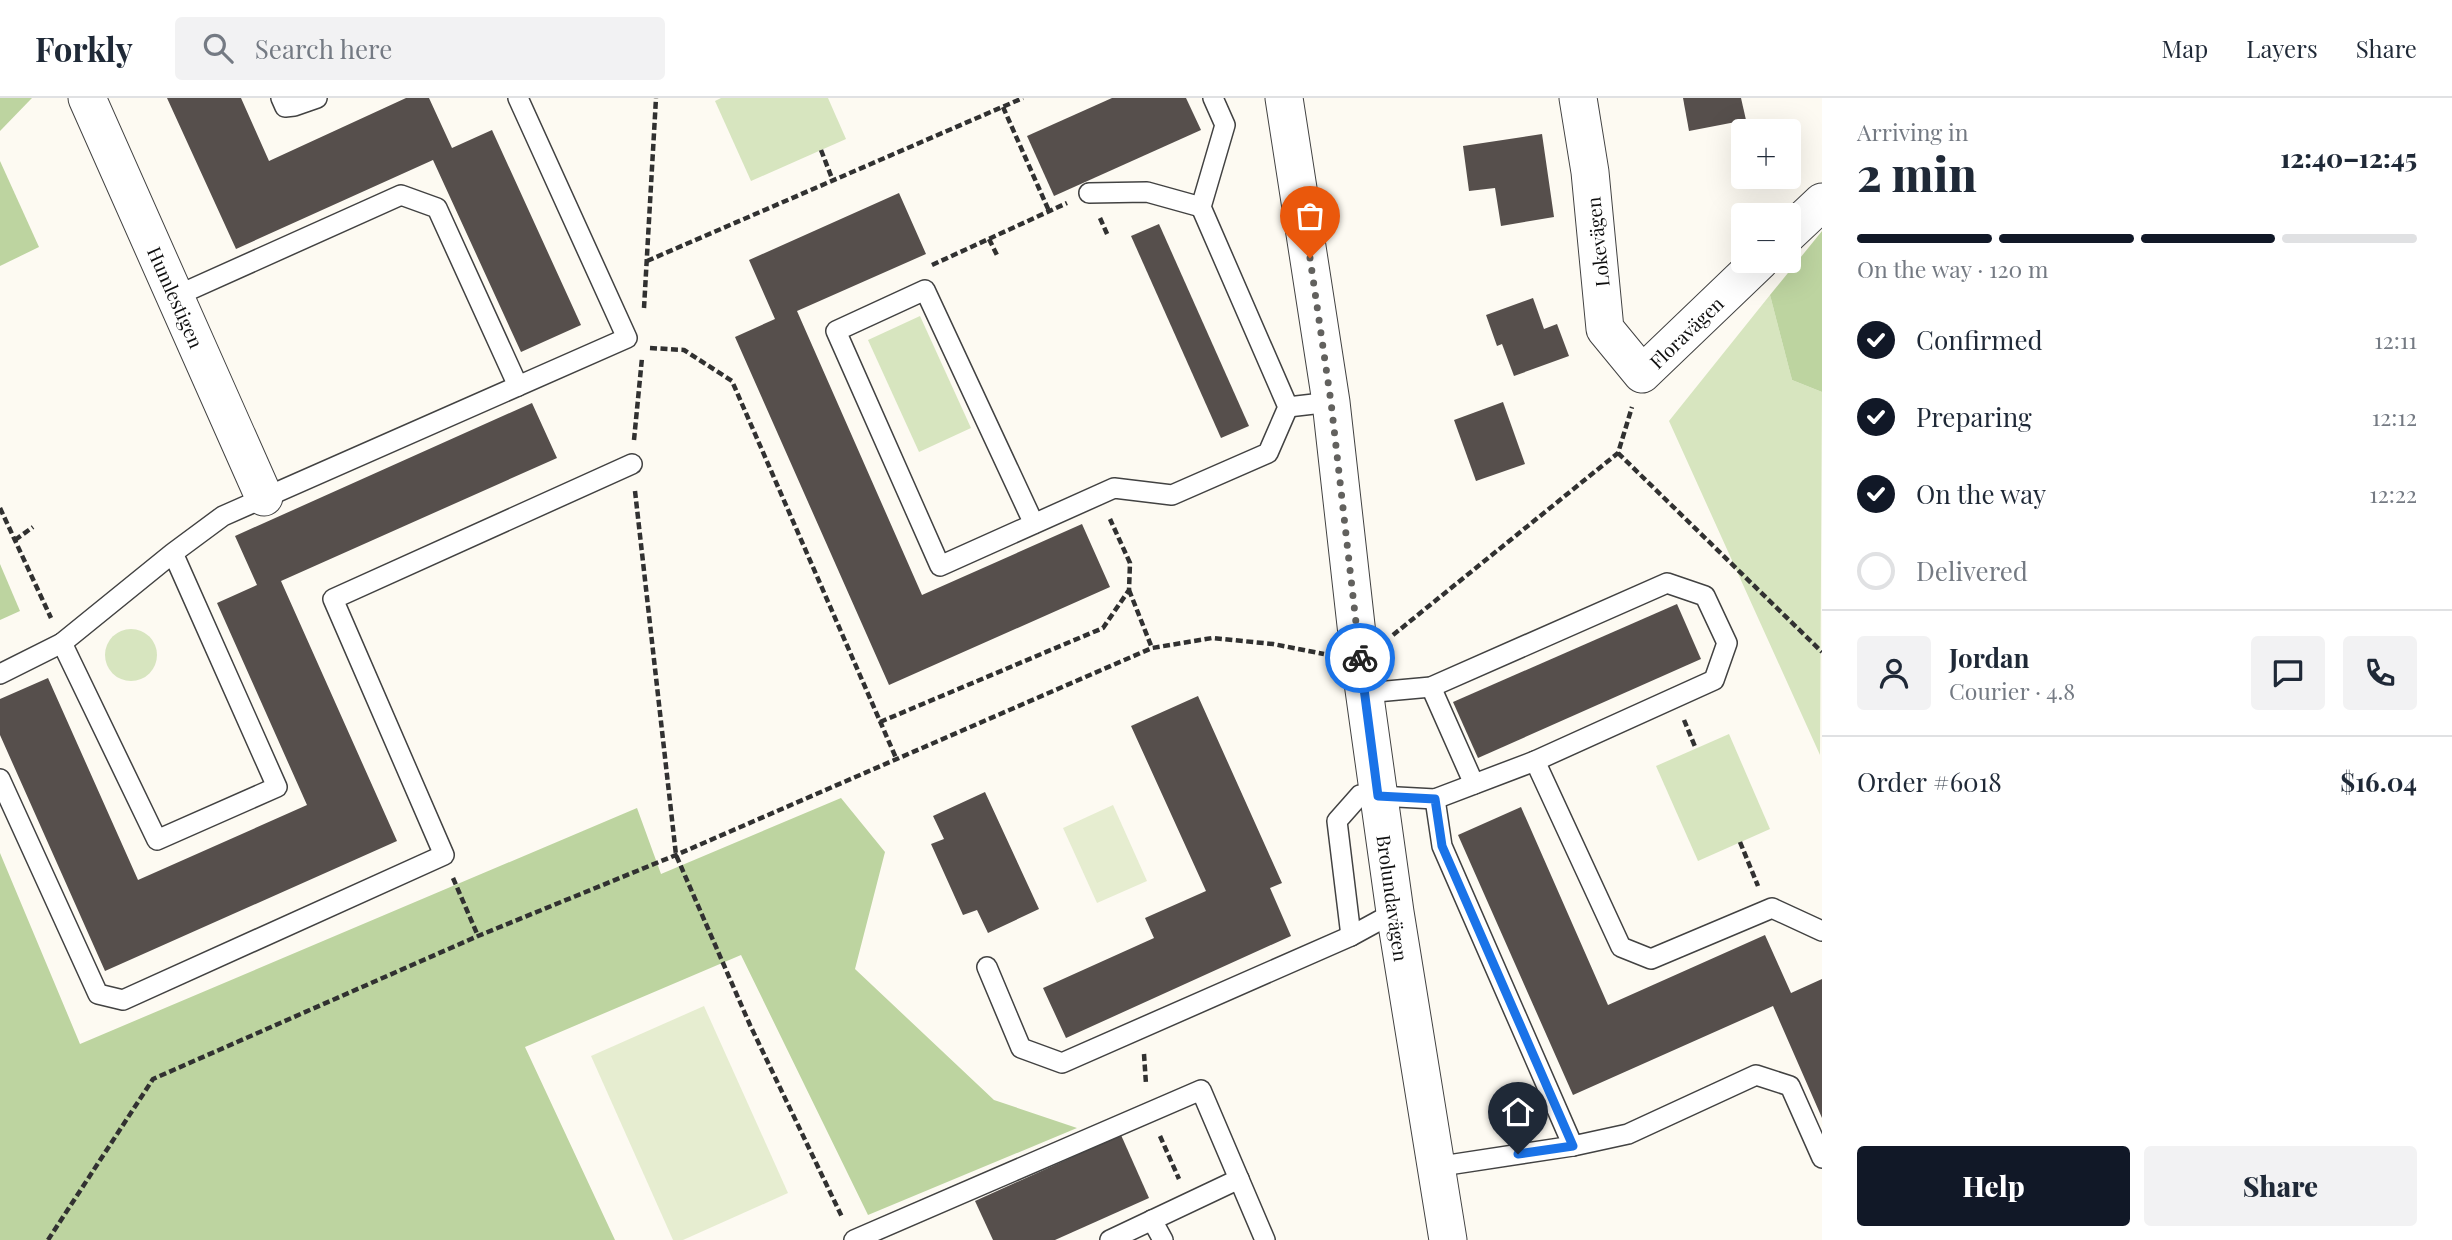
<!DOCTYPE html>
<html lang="en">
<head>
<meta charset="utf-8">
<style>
	body { margin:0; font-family:"Playfair Display",serif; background:#f2f2f3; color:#1f2937; height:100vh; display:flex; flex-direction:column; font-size:26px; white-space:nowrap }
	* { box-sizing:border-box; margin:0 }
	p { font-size:23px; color:#747a83 }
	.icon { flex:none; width:38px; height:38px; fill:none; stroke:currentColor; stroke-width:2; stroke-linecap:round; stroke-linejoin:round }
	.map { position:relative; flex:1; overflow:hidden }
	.sheet { display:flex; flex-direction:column; background:#fff; width:630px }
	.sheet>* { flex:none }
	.buttons { position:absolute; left:1731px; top:21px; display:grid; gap:14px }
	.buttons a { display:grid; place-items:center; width:70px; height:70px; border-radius:7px; background:#fff; box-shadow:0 7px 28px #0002; font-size:35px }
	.pin { position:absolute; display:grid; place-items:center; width:60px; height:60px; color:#fff; margin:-72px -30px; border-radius:50% 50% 50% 0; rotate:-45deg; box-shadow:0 0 7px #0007 }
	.pin .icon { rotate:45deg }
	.courier { position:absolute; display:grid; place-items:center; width:70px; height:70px; margin:-35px; border:5px solid #1a73e8; border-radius:50%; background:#fff; color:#222; box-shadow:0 2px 9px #0007 }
	.overview em { font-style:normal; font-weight:800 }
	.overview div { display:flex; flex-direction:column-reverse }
	.overview { display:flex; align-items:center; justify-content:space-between; height:119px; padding:0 35px }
	h1 { font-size:46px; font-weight:800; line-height:52px }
	.bar { display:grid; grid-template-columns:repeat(4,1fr); gap:10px 7px; align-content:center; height:84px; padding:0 35px }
	.bar i { height:9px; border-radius:5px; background:#e0e1e3 }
	.bar .current { background:#111827 }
	.bar p { grid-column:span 4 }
	.line { display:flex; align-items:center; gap:18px; padding:0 35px; border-top:2px solid #e0e1e3 }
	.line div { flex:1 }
	.round { display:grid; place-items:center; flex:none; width:74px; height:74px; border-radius:7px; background:#f2f2f3 }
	ol { padding:0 35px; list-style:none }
	li { display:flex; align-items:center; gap:21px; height:77px }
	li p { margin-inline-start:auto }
	li .icon { padding:7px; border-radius:50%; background:#111827; color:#fff; stroke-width:4 }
	li:last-child { color:#747a83 }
	li i { width:38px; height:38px; border:4px solid #e0e1e3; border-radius:50% }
	.primary-button { display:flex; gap:14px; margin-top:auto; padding:14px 35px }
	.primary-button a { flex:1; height:80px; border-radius:7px; background:#111827; color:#fff; font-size:28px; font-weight:800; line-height:80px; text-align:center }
	.primary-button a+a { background:#f2f2f3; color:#1f2937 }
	header { display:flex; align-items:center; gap:42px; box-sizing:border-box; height:98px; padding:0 35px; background:#fff; border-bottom:2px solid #e0e1e3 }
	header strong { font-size:33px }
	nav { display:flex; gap:38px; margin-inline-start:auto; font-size:24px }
	.search { width:490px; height:63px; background:#f2f2f3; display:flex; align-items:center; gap:18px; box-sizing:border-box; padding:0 24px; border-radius:7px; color:#747a83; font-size:26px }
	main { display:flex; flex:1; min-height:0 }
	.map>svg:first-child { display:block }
	.green { fill:#d7e5bf }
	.forest { fill:#bdd4a0 }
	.pitch { fill:#e6edd0 }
	.building { fill:#564f4c }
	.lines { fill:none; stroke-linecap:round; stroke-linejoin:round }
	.lane-casing { stroke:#424242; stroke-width:22 }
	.street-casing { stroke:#424242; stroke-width:39 }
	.path { stroke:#313131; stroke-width:4.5; stroke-dasharray:7 3.5; stroke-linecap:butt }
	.lane { stroke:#fff; stroke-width:19 }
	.street { stroke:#fff; stroke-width:37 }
	.done { stroke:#62615e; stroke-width:7; stroke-dasharray:0 12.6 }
	.route { stroke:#1a73e8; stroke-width:9 }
	.labels { text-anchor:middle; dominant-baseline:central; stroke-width:7; stroke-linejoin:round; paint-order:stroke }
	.street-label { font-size:19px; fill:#0f0f0f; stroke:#fff }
</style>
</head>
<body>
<header>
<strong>Forkly</strong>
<div class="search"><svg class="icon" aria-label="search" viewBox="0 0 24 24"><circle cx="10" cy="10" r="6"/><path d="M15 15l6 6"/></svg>Search here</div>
<nav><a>Map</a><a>Layers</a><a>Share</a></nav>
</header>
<main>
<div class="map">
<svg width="1822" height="1142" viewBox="0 0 1822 1142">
	<rect width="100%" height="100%" fill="#fdfaf2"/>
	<g class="green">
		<path d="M721 0H828L846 41 751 83 715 3Z"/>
		<path d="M1770 197 1792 282 1822 294 1820 657 1669 323Z"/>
		<path d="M920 218 971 330 919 354 868 242Z"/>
		<circle cx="131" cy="557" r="26"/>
		<path d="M1729 636 1770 731 1698 763 1656 668Z"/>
	</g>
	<g class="forest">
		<path d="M0 0H32L0 33Z"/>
		<path d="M0 63 39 149 0 168Z"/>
		<path d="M1822 133V294L1792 282 1770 197Z"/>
		<path d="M0 466 20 513 0 522Z"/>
		<path d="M841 700 885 754 855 871 994 1002 1077 1030 868 1117 741 857 525 949 615 1142H0V755L80 946 637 710 661 776Z"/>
	</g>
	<g class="pitch">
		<path d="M1113 707 1147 783 1097 805 1063 730Z"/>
		<path d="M704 908 788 1095 683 1142H673L591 958Z"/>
	</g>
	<g class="building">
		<path d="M167 0H241L269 63 406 0H429L452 50 492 32 581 227 521 254 433 62 236 151Z"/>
		<path d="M1112 0H1186L1201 32 1054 98 1027 38Z"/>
		<path d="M1683 0H1741L1746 22 1689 33Z"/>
		<path d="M1542 36 1554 119 1501 128 1495 90 1469 93 1463 48Z"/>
		<path d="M899 95 926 156 797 213 922 497 1082 426 1110 489 889 587 735 239 775 221 749 162Z"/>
		<path d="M1159 126 1249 328 1221 340 1131 138Z"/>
		<path d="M1533 200 1544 231 1557 226 1569 258 1514 278 1502 246 1497 248 1486 217Z"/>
		<path d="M1503 304 1525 366 1476 383 1454 322Z"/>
		<path d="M532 305 557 360 281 483 397 743 105 873 0 637V601L48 580 138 782 307 707 217 505 257 487 235 438Z"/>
		<path d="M1677 506 1701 561 1478 660 1453 604Z"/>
		<path d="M1198 598 1282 785 1270 790 1291 838 1066 940 1043 890 1154 840 1145 820 1206 793 1131 628Z"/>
		<path d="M985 694 1039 811 988 835 977 812 963 817 931 746 944 741 933 718Z"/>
		<path d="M1521 709 1608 907 1765 837 1791 895 1822 881V1020L1773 908 1573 997 1458 737Z"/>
		<path d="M1121 1037 1149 1100 1055 1142H993L975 1103Z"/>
	</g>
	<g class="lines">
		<g class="lane-casing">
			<g id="lane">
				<path d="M281 0 285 9 294 8 317 0"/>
				<path d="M1089 95 1147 94 1201 109"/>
				<path d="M176 198 401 97 437 110 518 288"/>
				<path d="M1288 309 1331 304"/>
				<path d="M1034 426 925 192 836 233 940 468 1114 390 1172 397 1268 355 1288 309 1201 109 1225 27 1213 0"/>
				<path d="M173 455 277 689 157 742 62 545 173 455 223 418 627 240 518 0"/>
				<path d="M0 576 62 545"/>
				<path d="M1431 589 1474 686"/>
				<path d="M1535 663 1621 849 1651 861 1772 810 1822 833"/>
				<path d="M0 681 98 896 123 902 444 757 333 501 632 366"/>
				<path d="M1435 701 1442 748 1573 1048 1628 1036 1756 977 1790 988 1822 1060"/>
				<path d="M1351 838 1337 723 1360 697 1435 701 1535 663 1714 582 1727 545 1705 498 1667 485 1431 589 1365 595"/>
				<path d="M987 869 1021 950 1062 965 1351 838 1395 814"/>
				<path d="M1435 1069 1573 1048"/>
				<path d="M1152 1122 1163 1142"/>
				<path d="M854 1142 1201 992 1265 1142"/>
				<path d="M1110 1142 1239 1081"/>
			</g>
		</g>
		<g class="street-casing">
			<g id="street">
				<path d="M87 0 264 399"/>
				<path d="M1284 0 1331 304 1360 563 1395 814 1448 1142"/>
				<path d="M1578 0 1590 74 1605 231 1642 276 1760 163"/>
				<path d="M1788 136 1822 104"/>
			</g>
		</g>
		<g class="path">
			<path d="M1003 9 1049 113"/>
			<path d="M821 52 833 83"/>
			<path d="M1100 120 1108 138"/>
			<path d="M989 141 997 157"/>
			<path d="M647 163 1023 0"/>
			<path d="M932 167 1067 105"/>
			<path d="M644 210 656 0"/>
			<path d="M650 250 684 252 732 283 896 660"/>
			<path d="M634 342 642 260"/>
			<path d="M1618 355 1822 554"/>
			<path d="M635 393 676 757 750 927 842 1119"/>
			<path d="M0 410 51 520"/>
			<path d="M15 442 33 429"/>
			<path d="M1129 492 1152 550"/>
			<path d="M1393 537 1618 355 1632 309"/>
			<path d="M1684 622 1696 651"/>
			<path d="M880 624 1103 530 1129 492 1130 465 1110 421"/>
			<path d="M1740 744 1758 788"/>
			<path d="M453 780 478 838"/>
			<path d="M1144 956 1146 986"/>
			<path d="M1160 1038 1179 1081"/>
			<path d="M48 1142 153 981 478 838 676 757 1152 550 1212 540 1273 546 1324 556"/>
		</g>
		<use href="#lane" class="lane"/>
		<use href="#street" class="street"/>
	</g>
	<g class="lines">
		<path class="done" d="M1310 160 1331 304 1360 560"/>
		<path class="route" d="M1360 560 1378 698 1435 701 1442 748 1573 1048 1518 1056"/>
	</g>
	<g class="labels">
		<g class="street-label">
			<text transform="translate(1597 144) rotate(-96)">Lokevägen</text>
			<text transform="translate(176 199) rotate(66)">Humlestigen</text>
			<text transform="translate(1686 234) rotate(-44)">Floravägen</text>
			<text transform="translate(1393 800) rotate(82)">Brolundavägen</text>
		</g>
	</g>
</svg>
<div class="buttons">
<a>+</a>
<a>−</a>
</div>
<div class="pin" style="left:1310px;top:160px;background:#ea580c"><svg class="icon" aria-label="bag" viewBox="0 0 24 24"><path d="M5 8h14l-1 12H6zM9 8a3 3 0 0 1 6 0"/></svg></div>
<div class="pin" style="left:1518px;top:1056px;background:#1f2937"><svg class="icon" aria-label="home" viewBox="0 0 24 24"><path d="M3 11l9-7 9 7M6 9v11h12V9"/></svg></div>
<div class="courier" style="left:1360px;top:560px"><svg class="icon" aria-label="bike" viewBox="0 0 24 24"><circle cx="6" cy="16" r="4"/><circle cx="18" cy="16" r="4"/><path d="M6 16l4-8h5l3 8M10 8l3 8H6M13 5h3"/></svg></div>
</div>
<section class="sheet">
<div class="overview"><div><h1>2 min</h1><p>Arriving in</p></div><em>12:40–12:45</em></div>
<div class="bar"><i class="current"></i><i class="current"></i><i class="current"></i><i></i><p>On the way · 120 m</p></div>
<ol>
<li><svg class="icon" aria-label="check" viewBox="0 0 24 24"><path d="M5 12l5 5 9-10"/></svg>Confirmed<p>12:11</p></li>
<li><svg class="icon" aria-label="check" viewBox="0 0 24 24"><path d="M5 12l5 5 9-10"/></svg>Preparing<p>12:12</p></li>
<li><svg class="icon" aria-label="check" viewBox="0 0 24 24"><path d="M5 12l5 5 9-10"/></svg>On the way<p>12:22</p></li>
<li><i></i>Delivered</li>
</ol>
<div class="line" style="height:126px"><a class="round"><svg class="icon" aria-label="person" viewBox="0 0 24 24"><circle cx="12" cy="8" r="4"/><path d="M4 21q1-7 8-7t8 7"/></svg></a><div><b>Jordan</b><p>Courier · 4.8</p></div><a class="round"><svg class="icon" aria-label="chat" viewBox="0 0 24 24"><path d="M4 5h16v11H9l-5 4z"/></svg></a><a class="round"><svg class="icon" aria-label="phone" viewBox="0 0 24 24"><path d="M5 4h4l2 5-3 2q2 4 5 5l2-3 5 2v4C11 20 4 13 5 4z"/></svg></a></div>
<div class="line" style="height:91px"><div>Order #6018</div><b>$16.04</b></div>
<div class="primary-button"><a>Help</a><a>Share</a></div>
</section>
</main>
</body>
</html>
